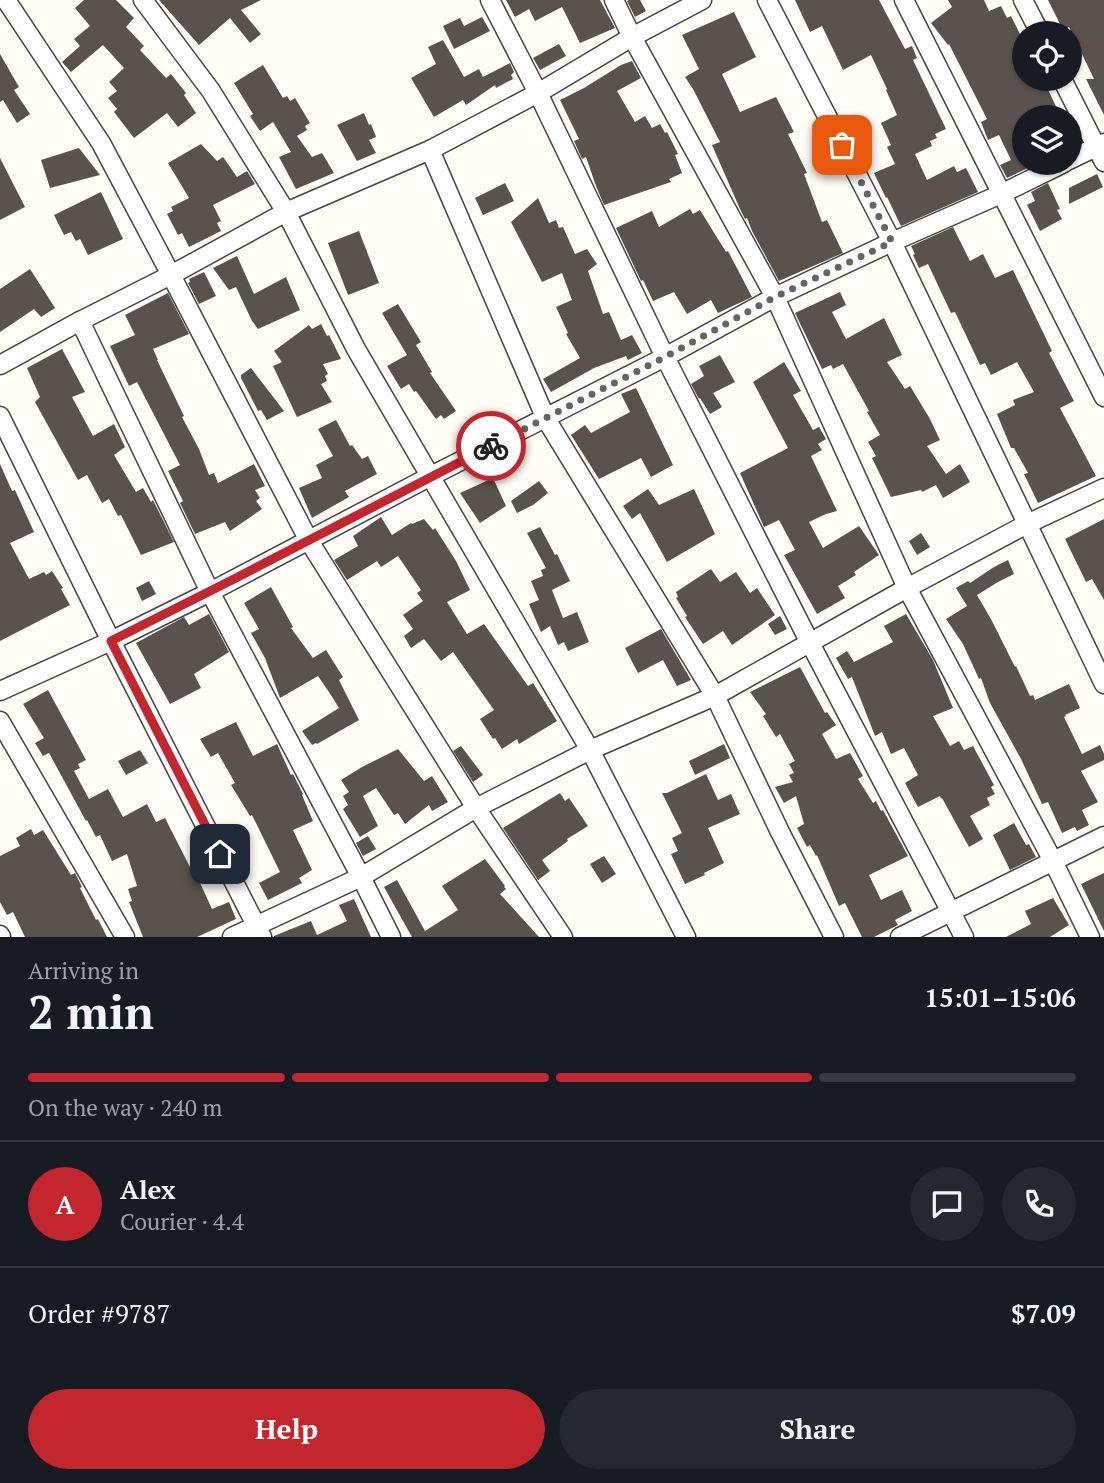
<!DOCTYPE html>
<html lang="en">
<head>
<meta charset="utf-8">
<style>
	body { margin:0; font-family:"PT Serif",serif; background:#242831; color:#f1f3f6; height:100vh; display:flex; flex-direction:column; font-size:26px; white-space:nowrap }
	* { box-sizing:border-box; margin:0 }
	p { font-size:23px; color:#9ea1a6 }
	.icon { flex:none; width:38px; height:38px; fill:none; stroke:currentColor; stroke-width:2; stroke-linecap:round; stroke-linejoin:round }
	.map { position:relative; height:937px; overflow:hidden }
	.sheet { display:flex; flex-direction:column; background:#171b24; flex:1 }
	.sheet>* { flex:none }
	.fabs { position:absolute; left:1012px; top:21px; display:grid; gap:14px }
	.fabs a { display:grid; place-items:center; width:70px; height:70px; border-radius:50%; background:#171b24; box-shadow:0 2px 5px #0004; font-size:35px }
	.pin { position:absolute; display:grid; place-items:center; width:60px; height:60px; color:#fff; margin:-30px; border-radius:14px; box-shadow:0 4px 10px #0006 }
	.courier { position:absolute; display:grid; place-items:center; width:70px; height:70px; margin:-35px; border:5px solid #c4262e; border-radius:50%; background:#fff; color:#222; box-shadow:0 2px 9px #0007 }
	.summary em { font-style:normal; font-weight:700 }
	.summary div { display:flex; flex-direction:column-reverse }
	.summary { display:flex; align-items:center; justify-content:space-between; height:119px; padding:0 28px }
	h1 { font-size:46px; font-weight:700; line-height:52px }
	.bar { display:grid; grid-template-columns:repeat(4,1fr); gap:10px 7px; align-content:center; height:84px; padding:0 28px }
	.bar i { height:9px; border-radius:5px; background:#363941 }
	.bar .current { background:#c4262e }
	.bar p { grid-column:span 4 }
	.line { display:flex; align-items:center; gap:18px; padding:0 28px; border-top:2px solid #363941 }
	.line div { flex:1 }
	.round { display:grid; place-items:center; flex:none; width:74px; height:74px; border-radius:37px; background:#242831 }
	.cta { display:flex; gap:14px; margin-top:auto; padding:14px 28px }
	.cta a { flex:1; height:80px; border-radius:42px; background:#c4262e; color:#fff; font-size:28px; font-weight:700; line-height:80px; text-align:center }
	.cta a+a { background:#242831; color:#f1f3f6 }
	.map>svg:first-child { display:block }
	.building { fill:#5a524d }
	.lines { fill:none; stroke-linecap:round; stroke-linejoin:round }
	.street-casing { stroke:#444; stroke-width:21 }
	.street { stroke:#fff; stroke-width:18 }
	.done { stroke:#646461; stroke-width:7; stroke-dasharray:0 12.6 }
	.route { stroke:#c4262e; stroke-width:9 }
</style>
</head>
<body>
<div class="map">
<svg width="1104" height="937" viewBox="0 0 1104 937">
	<rect width="100%" height="100%" fill="#fffdf5"/>
	<g class="building">
		<path d="M84 0H116L134 18 126 27 144 46 140 50 166 78 171 74 186 93 184 95 196 113 178 127 167 113 134 138 114 112 117 109 108 98 117 91 109 82 124 68 103 45 71 72 62 62 80 46 74 39 90 26 75 8Z"/>
		<path d="M159 0H261L241 10 261 34 250 43 230 18 199 45Z"/>
		<path d="M506 0H600L615 28 580 43 562 7 535 21 529 9 515 17Z"/>
		<path d="M629 0H640L646 11 635 17 627 1Z"/>
		<path d="M795 0H879L905 49 912 46 917 58 913 60 946 129 935 134 937 138 930 141 932 146 915 154 927 180 954 166 957 172 966 168 978 192 901 226 887 197 886 198 874 173 895 164 887 147 891 145 881 123 897 115 886 90 887 89 871 55 843 70 822 26 810 32Z"/>
		<path d="M948 0H984L989 11 1001 6 1007 18 1011 16 1024 42V79H1043L1061 117H1024V163H1038L1007 178 1000 165 1011 160 999 135 988 140 981 122 987 119 949 44 948 45 931 23 952 7Z"/>
		<path d="M1048 0H1104V115L1086 79H1094L1069 27 1063 30Z"/>
		<path d="M734 12 756 57 722 74 740 112 776 97 794 132 788 134 807 173 804 174 822 222 827 220 843 253 779 281 752 231 747 218 745 219 740 209 712 145 720 142 693 89 685 77 699 69 682 35Z"/>
		<path d="M482 17 490 31 454 49 443 26 460 18 464 26Z"/>
		<path d="M443 40 464 77 479 69 483 77 510 63 514 72 511 75 513 79 496 88 495 85 466 105 463 100 434 117 411 78 436 64 428 47Z"/>
		<path d="M559 44 566 56 540 70 533 58Z"/>
		<path d="M0 54 19 87 14 90 30 114 17 123 3 100 0 102Z"/>
		<path d="M632 61 641 78 617 91 635 122 645 116 652 128 660 124 665 133 667 132 678 154 675 155 682 173 669 179 671 182 604 205 596 186 586 157 582 159 574 141 579 139 560 100 584 88 621 65Z"/>
		<path d="M263 65 283 98 287 96 290 101 295 98 310 123 305 126 307 130 297 136 312 157 322 153 334 173 296 189 279 157 291 152 273 122 260 131 250 116 253 114 234 83Z"/>
		<path d="M364 113 369 125 371 124 376 137 369 140 376 153 357 161 337 125Z"/>
		<path d="M201 144 217 161 223 157 237 177 247 171 255 184 213 205 221 221 217 223 221 231 189 247 182 233 178 235 167 214 173 211 171 207 189 198 168 163Z"/>
		<path d="M79 148 100 175 50 188 41 160Z"/>
		<path d="M0 158 25 207 0 220Z"/>
		<path d="M1097 174 1103 187 1069 204V188Z"/>
		<path d="M505 183 514 201 483 215 475 198Z"/>
		<path d="M1048 183 1060 209 1057 210 1062 219 1040 231 1027 205 1035 201 1031 192Z"/>
		<path d="M101 192 123 239 88 255 80 239 76 241 71 232 64 235 54 215Z"/>
		<path d="M538 198 549 223 556 220 559 228 563 227 575 254 587 249 597 264 588 271 603 314 609 312 621 340 632 335 642 353 628 360 626 356 594 368 551 392 543 379 580 358 566 334 568 333 556 307 572 300 562 273 542 282 511 222Z"/>
		<path d="M690 209 693 214 700 210 726 252 728 251 752 297 718 313 711 300 687 314 674 292 653 301 643 280 641 281 616 228 652 211 659 227Z"/>
		<path d="M953 227 970 261 983 254 995 278 1013 270 1052 351 1049 353 1074 401 1060 408 1096 476 1038 503 1024 474 1028 473 1014 448H1011L997 414 1015 405 1013 400 1034 392 1017 362 991 375 985 363 980 365 955 312 951 313 928 264 919 268 913 255 915 254 911 246Z"/>
		<path d="M359 231 379 283 348 295 328 243Z"/>
		<path d="M237 256 254 294 286 277 300 310 258 329 252 321 236 287 229 290 213 268Z"/>
		<path d="M30 269 55 308 41 317 34 309 0 332V289Z"/>
		<path d="M204 272 216 296 199 304 188 283 190 282 189 279Z"/>
		<path d="M840 292 846 305 832 312 846 339 884 318 902 355 887 362 905 389 910 386 930 419 940 440 927 446 946 474 960 464 970 482 943 498 936 485 922 492 921 490 891 497 872 458 876 456 868 442 880 435 867 412 869 411 843 364 833 369 831 365 822 369 795 313Z"/>
		<path d="M168 293 189 334 153 349 158 360H157L184 416 182 417 199 449 209 475 214 473 218 483 254 464 265 486 255 490 260 498 256 501 262 509 230 531 225 522 195 534 180 503 183 501 168 471 180 465 137 382 129 386 110 346 135 335 125 315Z"/>
		<path d="M398 304 421 342 416 345 432 372 430 373 456 411 444 419 441 415 436 419 416 391 414 392 409 384 401 389 387 366 407 355 382 313Z"/>
		<path d="M321 324 327 336 329 335 341 359 323 364 328 374 325 376 327 381 321 384 332 402 297 417 273 366 282 362 274 351 309 325 312 329Z"/>
		<path d="M62 349 85 392 72 397 93 436 114 424 125 447 114 455 136 492 143 488 151 502 153 500 174 542 141 555 121 515 118 516 109 499 102 503 87 475 78 480 35 402 40 397 27 368Z"/>
		<path d="M720 355 735 382 713 393 722 407 710 414 700 398 699 399 691 384 704 376 699 366Z"/>
		<path d="M784 362 801 391 793 395 813 430 819 427 826 439 818 444 822 450 811 456 837 511 826 514 809 522 823 548 859 526 879 555 854 572 856 575 838 586 845 598 817 614 784 555 795 550 779 520 764 527 740 473 788 448 753 382Z"/>
		<path d="M251 368 284 411 267 420 261 410 258 411 241 378V375Z"/>
		<path d="M636 388 673 465 651 477 641 458 599 479 571 435 585 425 591 433 630 412 621 394Z"/>
		<path d="M336 420 350 446 352 445 362 459 368 456 377 474 345 491 349 497 312 518 299 488 322 478 316 465 333 456 318 429Z"/>
		<path d="M0 464 12 491 15 490 34 532 10 543 29 579 44 572 46 575 52 571 63 588 61 589 70 605 0 641Z"/>
		<path d="M493 478 506 506 480 523 460 493Z"/>
		<path d="M539 481 548 493 533 505 517 513 511 501Z"/>
		<path d="M648 489 659 505 694 489 715 534 667 562 640 513 632 519 623 506Z"/>
		<path d="M381 517 392 535 411 523 412 524 424 519 433 530 435 528 456 561 470 590 447 602 467 634 484 624 528 686 533 683 557 721 519 744 517 739 502 749 495 738 493 739 480 719 494 710 453 652 441 661 424 639 411 648 404 636 413 629 403 615 423 601 417 593 421 590 398 556 381 567 377 561 347 580 334 560 358 546 353 536Z"/>
		<path d="M1104 519V600L1092 579 1086 582 1065 539Z"/>
		<path d="M540 527 555 555 557 554 570 581 552 590 563 618 577 612 589 642 568 651 564 642 558 645 550 626 541 632 529 604 539 600 531 581 543 576 541 570 546 568 527 533Z"/>
		<path d="M921 533 930 547 917 555 909 541Z"/>
		<path d="M1008 560 1014 574 998 582 977 595 992 621 1015 667 1016 666 1030 696 1033 695 1035 700 1069 684 1080 708 1065 715 1066 716 1064 717 1082 754 1100 745 1104 754V760L1081 771 1098 802 1082 810 1089 825 1077 831 1075 827 1062 833 1048 802 1042 804 1021 759 990 703 981 678 979 679 963 644 946 619 967 606 956 588 968 581 970 583 994 567Z"/>
		<path d="M711 569 720 582 736 572 750 593 757 588 775 615 732 645 723 631 703 644 685 617 687 616 676 598 678 597 676 592Z"/>
		<path d="M149 581 156 594 142 601 136 588Z"/>
		<path d="M271 587 293 627 291 628 313 658 326 650 343 677 339 680 359 720 317 744 316 743 312 745 302 731 339 708 329 692 318 676 280 698 265 658 251 633 259 629 244 603Z"/>
		<path d="M209 614 229 652 194 674 201 688 170 704 136 643 184 617 189 625Z"/>
		<path d="M906 614 933 660 953 708 933 716 950 746 959 741 964 750 973 746 994 785 991 787 995 794 987 798 990 805 970 816 983 839 969 847 942 798 941 799 940 796 918 807 905 783 918 775 904 748 891 754 882 732 875 736 852 677 848 679 836 658 847 651 854 662 893 642 884 626Z"/>
		<path d="M780 616 787 629 775 635 768 624Z"/>
		<path d="M661 629 691 680 677 686 663 660 638 673 625 648Z"/>
		<path d="M800 667 825 713 827 712 836 725 822 734 836 759 850 753 863 776 858 779 873 803 876 801 881 811 883 810 908 856 869 875 881 900 902 890 912 911 895 920 898 925 874 937H862L845 903 839 906 817 855 816 856 810 845 807 847 797 828 804 824 796 796 784 803 775 787 793 782 789 775 794 773 789 764 795 761 780 734 776 737 763 716 766 714 750 692Z"/>
		<path d="M48 690 86 760 78 764 80 768 74 771 89 799 108 789 123 817 147 804 156 822 165 818 193 873 195 872 212 909 229 902 236 919 197 937H143L129 902 132 901 128 889 137 886 127 854 112 861 100 835 96 837 87 820 86 821 49 753 43 756 35 743 44 738 23 704Z"/>
		<path d="M236 722 253 756 277 744 291 775 293 774 303 794 302 795 313 821 293 830 312 870 299 878 302 883 268 900 259 883 280 872 252 815 250 816 231 785 235 783 218 753 211 757 200 739Z"/>
		<path d="M724 744 730 758 695 775 689 761Z"/>
		<path d="M461 746 483 775 473 782 453 751Z"/>
		<path d="M398 749 424 781 432 776 448 802 432 811 429 805 405 824 398 813 394 815 376 788 363 796 378 826 360 837 343 809 348 805 343 796 349 792 341 780 362 767Z"/>
		<path d="M140 750 148 763 126 775 118 761Z"/>
		<path d="M706 774 718 800 731 794 740 814 708 828 724 863 704 873 705 875 685 884 671 854 678 851 672 838 682 833 662 793H667Z"/>
		<path d="M560 793 565 801 569 798 588 826 567 839 568 841 542 860 550 871 538 880 503 828Z"/>
		<path d="M1014 823 1026 845 1029 844 1036 857 1010 870 993 835Z"/>
		<path d="M31 829 34 835 43 830 71 875 75 873 82 887 80 888 96 920 98 919 107 937H25L13 912 7 915 0 902V856L20 846 16 838Z"/>
		<path d="M368 836 376 849 363 856 356 843Z"/>
		<path d="M604 856 616 874 602 883 590 864Z"/>
		<path d="M485 859 505 886 504 887 506 889 500 894 539 937H412L384 887 397 880 425 931 458 910 442 886Z"/>
		<path d="M1104 873V931L1081 884Z"/>
		<path d="M1053 898 1069 925 1050 937H1006L1031 924 1025 911Z"/>
		<path d="M354 899 371 937H274V936L311 921 317 935 347 921 339 905Z"/>
	</g>
	<g class="lines">
		<g class="street-casing">
			<g id="street">
				<path d="M6 0 101 143 171 275 309 541 476 808 563 937"/>
				<path d="M143 0 211 91 286 212 356 349 590 750 686 937"/>
				<path d="M490 0 538 93 665 357 810 643 964 937"/>
				<path d="M614 0 632 37 775 297 907 588 1053 861 1090 937"/>
				<path d="M767 0 892 242 1104 684"/>
				<path d="M904 0 1104 397"/>
				<path d="M1023 0 1040 33"/>
				<path d="M1062 79 1104 162"/>
				<path d="M430 150 546 419 715 696 780 832 834 937"/>
				<path d="M1069 160 1104 143"/>
				<path d="M80 321 210 592 361 877 391 937"/>
				<path d="M0 365 80 321 171 275 286 212 430 150 538 93 632 37 702 0"/>
				<path d="M0 416 111 641 262 937"/>
				<path d="M0 691 111 641 210 592 431 476 665 357 775 297 892 242 1001 194 1064 163"/>
				<path d="M0 721 125 937"/>
				<path d="M0 935 1 937"/>
				<path d="M232 937 361 877 476 808 590 750 715 696 907 588 1027 524 1104 488"/>
				<path d="M900 937 1104 836"/>
			</g>
		</g>
		<use href="#street" class="street"/>
	</g>
	<g class="lines">
		<path class="done" d="M491 446 665 357 775 297 892 242 842 145"/>
		<path class="route" d="M220 854 111 641 234 579 491 446"/>
	</g>
</svg>
<div class="fabs">
<a><svg class="icon" aria-label="locate" viewBox="0 0 24 24"><circle cx="12" cy="12" r="6"/><path d="M12 2v4M12 18v4M2 12h4M18 12h4"/></svg></a>
<a><svg class="icon" aria-label="layers" viewBox="0 0 24 24"><path d="M12 4l9 5-9 5-9-5zM3 14l9 5 9-5"/></svg></a>
</div>
<div class="pin" style="left:842px;top:145px;background:#ea580c"><svg class="icon" aria-label="bag" viewBox="0 0 24 24"><path d="M5 8h14l-1 12H6zM9 8a3 3 0 0 1 6 0"/></svg></div>
<div class="pin" style="left:220px;top:854px;background:#1f2937"><svg class="icon" aria-label="home" viewBox="0 0 24 24"><path d="M3 11l9-7 9 7M6 9v11h12V9"/></svg></div>
<div class="courier" style="left:491px;top:446px"><svg class="icon" aria-label="bike" viewBox="0 0 24 24"><circle cx="6" cy="16" r="4"/><circle cx="18" cy="16" r="4"/><path d="M6 16l4-8h5l3 8M10 8l3 8H6M13 5h3"/></svg></div>
</div>
<section class="sheet">
<div class="summary"><div><h1>2 min</h1><p>Arriving in</p></div><em>15:01–15:06</em></div>
<div class="bar"><i class="current"></i><i class="current"></i><i class="current"></i><i></i><p>On the way · 240 m</p></div>
<div class="line" style="height:126px"><b class="round" style="background:#c4262e;color:#fff">A</b><div><b>Alex</b><p>Courier · 4.4</p></div><a class="round"><svg class="icon" aria-label="chat" viewBox="0 0 24 24"><path d="M4 5h16v11H9l-5 4z"/></svg></a><a class="round"><svg class="icon" aria-label="phone" viewBox="0 0 24 24"><path d="M5 4h4l2 5-3 2q2 4 5 5l2-3 5 2v4C11 20 4 13 5 4z"/></svg></a></div>
<div class="line" style="height:91px"><div>Order #9787</div><b>$7.09</b></div>
<div class="cta"><a>Help</a><a>Share</a></div>
</section>
</body>
</html>
